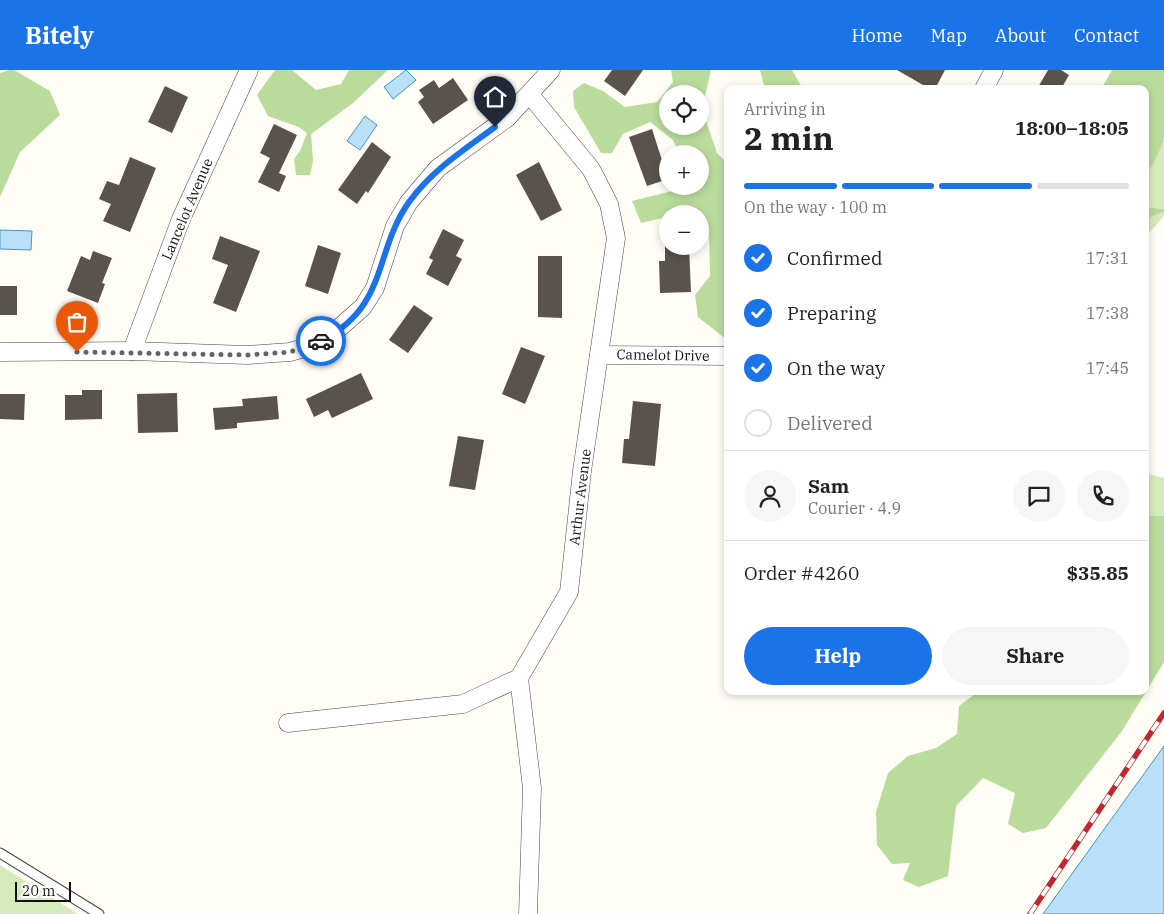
<!DOCTYPE html>
<html lang="en">
<head>
<meta charset="utf-8">
<style>
	body { margin:0; font-family:"IBM Plex Serif",serif; background:#f6f6f6; color:#222; height:100vh; display:flex; flex-direction:column; font-size:19px; white-space:nowrap }
	* { box-sizing:border-box; margin:0 }
	p { font-size:16px; color:#767676 }
	.icon { flex:none; width:28px; height:28px; fill:none; stroke:currentColor; stroke-width:2; stroke-linecap:round; stroke-linejoin:round }
	.map { position:relative; flex:1; overflow:hidden }
	.panel { position:absolute; left:724px; top:15px; width:425px; height:610px; display:flex; flex-direction:column; background:#fff; border-radius:10px; box-shadow:0 2px 8px #0003 }
	.panel>* { flex:none }
	.buttons { position:absolute; left:659px; top:15px; display:grid; gap:10px }
	.buttons a { display:grid; place-items:center; width:50px; height:50px; border-radius:50%; background:#fff; box-shadow:0 2px 8px #0003; font-size:25px }
	.scale { position:absolute; left:15px; bottom:12px; width:56px; box-sizing:border-box; padding-left:5px; border:2px solid #111; border-top:0; font-size:14px; line-height:18px; white-space:nowrap; color:#111; -webkit-text-stroke:4px #fff; paint-order:stroke }
	.pin { position:absolute; display:grid; place-items:center; width:42px; height:42px; color:#fff; margin:-51px -21px; border-radius:50% 50% 50% 0; rotate:-45deg; box-shadow:0 0 5px #0007 }
	.pin .icon { rotate:45deg }
	.courier { position:absolute; display:grid; place-items:center; width:50px; height:50px; margin:-25px; border:4px solid #1a73e8; border-radius:50%; background:#fff; color:#222; box-shadow:0 1px 6px #0007 }
	.head em { font-style:normal; font-weight:800 }
	.head div { display:flex; flex-direction:column-reverse }
	.head { display:flex; align-items:center; justify-content:space-between; height:85px; padding:0 20px }
	h1 { font-size:32px; font-weight:800; line-height:38px }
	.bar { display:grid; grid-template-columns:repeat(4,1fr); gap:8px 5px; align-content:center; height:60px; padding:0 20px }
	.bar i { height:6px; border-radius:4px; background:#e0e0e0 }
	.bar .current { background:#1a73e8 }
	.bar p { grid-column:span 4 }
	.line { display:flex; align-items:center; gap:12px; padding:0 20px; border-top:1px solid #e0e0e0 }
	.line div { flex:1 }
	.round { display:grid; place-items:center; flex:none; width:52px; height:52px; border-radius:26px; background:#f6f6f6 }
	ol { padding:0 20px; list-style:none }
	li { display:flex; align-items:center; gap:15px; height:55px }
	li p { margin-inline-start:auto }
	li .icon { padding:5px; border-radius:50%; background:#1a73e8; color:#fff; stroke-width:4 }
	li:last-child { color:#767676 }
	li i { width:28px; height:28px; border:2px solid #e0e0e0; border-radius:50% }
	.button { display:flex; gap:10px; margin-top:auto; padding:10px 20px }
	.button a { flex:1; height:58px; border-radius:30px; background:#1a73e8; color:#fff; font-size:20px; font-weight:800; line-height:58px; text-align:center }
	.button a+a { background:#f6f6f6; color:#222 }
	header { display:flex; align-items:center; gap:30px; box-sizing:border-box; height:70px; padding:0 25px; background:#1a73e8; color:#fff }
	header strong { font-size:24px }
	nav { display:flex; gap:28px; margin-inline-start:auto; font-size:18px }
	.map>svg:first-child { display:block }
	.green { fill:#d5ebbd }
	.forest { fill:#b9dc9c; fill-rule:evenodd }
	.water { fill:#b9e0f7; stroke:#3f96cf }
	.building { fill:#5a524d }
	.lines { fill:none; stroke-linecap:round; stroke-linejoin:round }
	.lane-casing { stroke:#444; stroke-width:11 }
	.street-casing { stroke:#444; stroke-width:19 }
	.lane { stroke:#fff; stroke-width:9 }
	.street { stroke:#fff; stroke-width:18 }
	.rail-casing { stroke:#c4262e; stroke-width:5.5 }
	.rail { stroke:#fff; stroke-width:4; stroke-dasharray:11; stroke-linecap:butt }
	.done { stroke:#646461; stroke-width:5; stroke-dasharray:0 9 }
	.route { stroke:#1a73e8; stroke-width:6 }
	.labels { text-anchor:middle; dominant-baseline:central; stroke-width:5; stroke-linejoin:round; paint-order:stroke }
	.street-label { font-size:14px; fill:#111; stroke:#fff }
</style>
</head>
<body>
<header>
<strong>Bitely</strong>
<nav><a>Home</a><a>Map</a><a>About</a><a>Contact</a></nav>
</header>
<div class="map">
<svg width="1164" height="844" viewBox="0 0 1164 844">
	<rect width="100%" height="100%" fill="#fffdf5"/>
	<g class="green">
		<path d="M1164 67V139L1145 137V109L1162 76Z"/>
		<path d="M1164 142V146L1145 168V149Z"/>
		<path d="M1145 403 1164 408V446L1145 445Z"/>
		<path d="M0 795 78 844H0Z"/>
	</g>
	<g class="forest">
		<path d="M9 0H14L50 21 60 45 20 82 0 127V3Z"/>
		<path d="M275 0H292L316 20 341 14 349 0H388L353 33 311 64 313 91 310 105H296L294 89 300 81 307 63 299 57 268 46 257 25Z"/>
		<path d="M671 0H711L702 39 717 83 727 93V270L698 247 695 225 710 206 709 162 700 154V144H668L667 147 641 153 632 131 680 119V116H700V84H680L673 70 650 52 623 64 612 83H601L574 37 573 21 584 13 603 21 625 37 657 32 673 12ZM668 24H700V56H668Z"/>
		<path d="M760 0H792L803 19H765Z"/>
		<path d="M1112 0H1164V67L1162 76 1145 109V19H1101Z"/>
		<path d="M1145 137 1164 139V142L1145 149Z"/>
		<path d="M1145 445 1164 446V592L1122 661 1046 758 1023 763 1008 754 1015 723 983 708 956 736 948 806 919 817 903 810 910 793 892 794 877 775 876 742 888 703 908 686 936 678 957 664 959 636 979 621H1145Z"/>
	</g>
	<g class="water">
		<path d="M406 0 416 10 393 29 384 17Z"/>
		<path d="M365 46 377 55 360 80 347 71Z"/>
		<path d="M0 160 32 161 31 180 0 179Z"/>
		<path d="M1164 676V844H1043Z"/>
	</g>
	<g class="building">
		<path d="M612 0H643L625 26 604 11Z"/>
		<path d="M897 0H945L935 19H930Z"/>
		<path d="M1048 0H1061L1069 5 1061 19H1037Z"/>
		<path d="M453 8 468 30 433 54 418 32 424 27 419 20 434 10 439 18Z"/>
		<path d="M165 16 188 27 172 63 148 52Z"/>
		<path d="M274 54 297 65 279 103 286 106 279 122 258 112 270 88 260 83Z"/>
		<path d="M652 59 668 109 647 116 629 67Z"/>
		<path d="M372 72 391 87 368 123 366 121 357 134 338 120Z"/>
		<path d="M130 87 156 98 130 162 103 151 111 134 99 129 107 111 119 115Z"/>
		<path d="M539 92 562 140 541 151 516 105Z"/>
		<path d="M443 159 464 170 456 186 462 189 448 216 426 204 433 190 429 188Z"/>
		<path d="M220 166 260 181 236 242 213 233 228 195 212 189Z"/>
		<path d="M318 175 341 183 328 224 305 216Z"/>
		<path d="M665 176H689L691 222 660 223 659 191H665Z"/>
		<path d="M93 181 112 188 102 213 105 214 98 233 67 221 81 186 90 190Z"/>
		<path d="M538 186H562V248L538 247Z"/>
		<rect x="0" y="216" width="17" height="29"/>
		<path d="M414 235 433 248 408 283 389 270Z"/>
		<path d="M521 277 545 286 525 334 502 324Z"/>
		<path d="M361 303 373 329 332 348 328 340 314 347 306 329Z"/>
		<path d="M82 320H102V349L65 350V325H82Z"/>
		<path d="M177 323 178 362 138 363 137 324Z"/>
		<path d="M0 324H25L24 350 0 349Z"/>
		<path d="M277 326 279 349 237 353V358L215 360 213 338 243 336 242 329Z"/>
		<path d="M633 331 661 334 655 396 622 393 624 369H629Z"/>
		<path d="M458 366 484 370 475 420 449 416Z"/>
	</g>
	<g class="lines">
		<g class="lane-casing">
			<path id="lane" d="M0 783 99 844"/>
		</g>
		<g class="street-casing">
			<g id="street">
				<path d="M984 19 994 0"/>
				<path d="M132 281 181 149 249 0"/>
				<path d="M0 282 132 281 247 285 290 282 311 276 330 266 363 237 375 218 395 156 409 132 438 98 507 48 551 0"/>
				<path d="M599 285 728 286"/>
				<path d="M519 608 532 718 528 844"/>
				<path d="M288 653 463 634 519 608 569 522 582 401 616 168 609 134 591 99 530 25"/>
			</g>
		</g>
		<use href="#lane" class="lane"/>
		<use href="#street" class="street"/>
		<g class="rail-casing">
			<path id="rail" d="M1030 844 1164 643"/>
		</g>
		<use href="#rail" class="rail"/>
	</g>
	<g class="lines">
		<path class="done" d="M77 282 247 285 290 282 321 271"/>
		<path class="route" d="M321 271C389 236 373 183 409 132 432 100 464 80 495 57"/>
	</g>
	<g class="labels">
		<g class="street-label">
			<text transform="translate(187 139) rotate(-67)">Lancelot Avenue</text>
			<text transform="translate(663 285) rotate(1)">Camelot Drive</text>
			<text transform="translate(580 427) rotate(-83)">Arthur Avenue</text>
		</g>
	</g>
</svg>
<div class="buttons">
<a><svg class="icon" aria-label="locate" viewBox="0 0 24 24"><circle cx="12" cy="12" r="6"/><path d="M12 2v4M12 18v4M2 12h4M18 12h4"/></svg></a>
<a>+</a>
<a>−</a>
</div>
<div class="scale">20 m</div>
<div class="pin" style="left:77px;top:282px;background:#ea580c"><svg class="icon" aria-label="bag" viewBox="0 0 24 24"><path d="M5 8h14l-1 12H6zM9 8a3 3 0 0 1 6 0"/></svg></div>
<div class="pin" style="left:495px;top:57px;background:#1f2937"><svg class="icon" aria-label="home" viewBox="0 0 24 24"><path d="M3 11l9-7 9 7M6 9v11h12V9"/></svg></div>
<div class="courier" style="left:321px;top:271px"><svg class="icon" aria-label="car" viewBox="0 0 24 24"><path d="M5 17H2v-5l4-1 3-4h7l3 4 3 1v5h-3M9 17h6M6 11h13"/><circle cx="7" cy="17" r="2"/><circle cx="17" cy="17" r="2"/></svg></div>
<section class="panel">
<div class="head"><div><h1>2 min</h1><p>Arriving in</p></div><em>18:00–18:05</em></div>
<div class="bar"><i class="current"></i><i class="current"></i><i class="current"></i><i></i><p>On the way · 100 m</p></div>
<ol>
<li><svg class="icon" aria-label="check" viewBox="0 0 24 24"><path d="M5 12l5 5 9-10"/></svg>Confirmed<p>17:31</p></li>
<li><svg class="icon" aria-label="check" viewBox="0 0 24 24"><path d="M5 12l5 5 9-10"/></svg>Preparing<p>17:38</p></li>
<li><svg class="icon" aria-label="check" viewBox="0 0 24 24"><path d="M5 12l5 5 9-10"/></svg>On the way<p>17:45</p></li>
<li><i></i>Delivered</li>
</ol>
<div class="line" style="height:90px"><a class="round"><svg class="icon" aria-label="person" viewBox="0 0 24 24"><circle cx="12" cy="8" r="4"/><path d="M4 21q1-7 8-7t8 7"/></svg></a><div><b>Sam</b><p>Courier · 4.9</p></div><a class="round"><svg class="icon" aria-label="chat" viewBox="0 0 24 24"><path d="M4 5h16v11H9l-5 4z"/></svg></a><a class="round"><svg class="icon" aria-label="phone" viewBox="0 0 24 24"><path d="M5 4h4l2 5-3 2q2 4 5 5l2-3 5 2v4C11 20 4 13 5 4z"/></svg></a></div>
<div class="line" style="height:65px"><div>Order #4260</div><b>$35.85</b></div>
<div class="button"><a>Help</a><a>Share</a></div>
</section>
</div>
</body>
</html>
